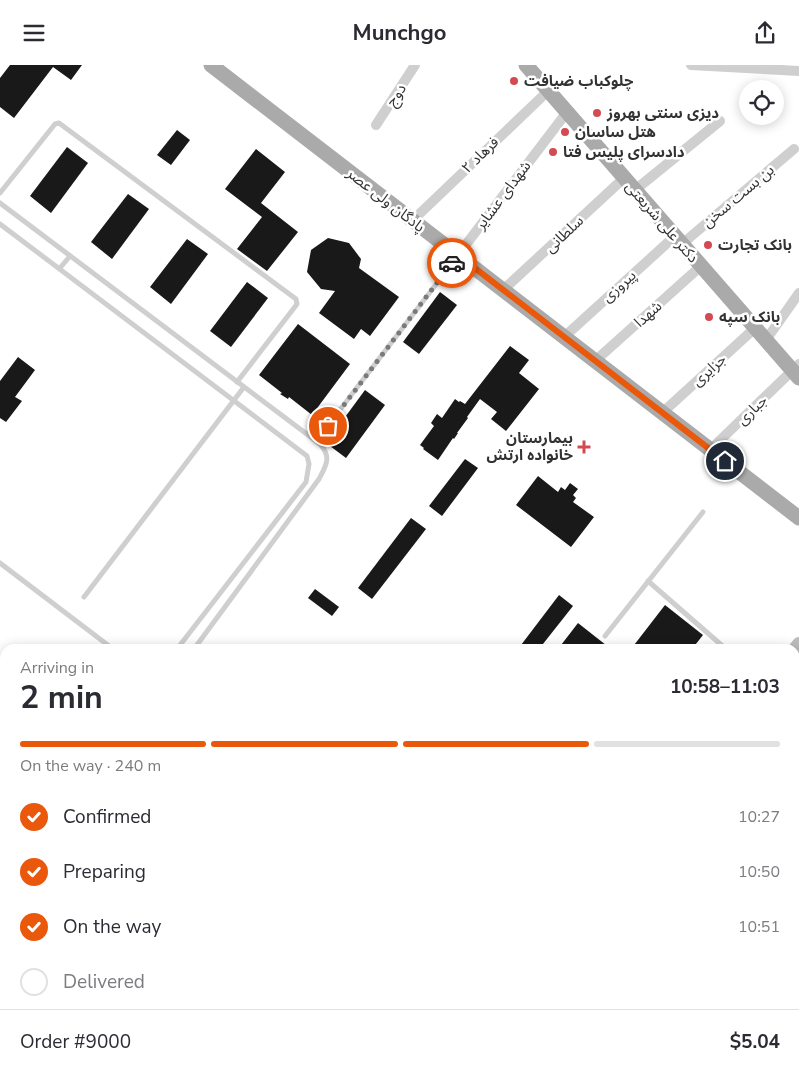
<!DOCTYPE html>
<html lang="en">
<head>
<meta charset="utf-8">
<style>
	body { margin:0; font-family:"Nunito Sans","Noto Sans Arabic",sans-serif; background:#f2f2f3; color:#2b2b33; height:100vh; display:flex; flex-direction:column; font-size:19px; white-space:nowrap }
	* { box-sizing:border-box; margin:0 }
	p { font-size:16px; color:#7c7c81 }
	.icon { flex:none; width:28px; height:28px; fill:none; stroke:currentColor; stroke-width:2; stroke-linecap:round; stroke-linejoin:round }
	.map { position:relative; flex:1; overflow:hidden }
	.side { position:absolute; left:0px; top:579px; width:800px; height:441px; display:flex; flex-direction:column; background:#fff; border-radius:15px 15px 0 0; box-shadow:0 2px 12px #0003 }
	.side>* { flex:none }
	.tools { position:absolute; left:739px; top:15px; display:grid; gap:10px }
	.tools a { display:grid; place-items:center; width:45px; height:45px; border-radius:50%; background:#fff; box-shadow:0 2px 12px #0003; font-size:25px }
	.pin { position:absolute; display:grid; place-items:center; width:42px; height:42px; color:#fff; margin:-21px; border:2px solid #fff; border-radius:50%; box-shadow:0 1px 5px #0007 }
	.courier { position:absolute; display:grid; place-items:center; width:50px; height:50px; margin:-25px; border:4px solid #ea580c; border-radius:50%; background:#fff; color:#222; box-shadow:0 1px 6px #0007 }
	.summary em { font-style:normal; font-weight:700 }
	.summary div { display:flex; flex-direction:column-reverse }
	.summary { display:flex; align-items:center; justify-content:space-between; height:85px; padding:0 20px }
	h1 { font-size:32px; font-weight:700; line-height:38px }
	.bar { display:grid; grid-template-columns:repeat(4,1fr); gap:8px 5px; align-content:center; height:60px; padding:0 20px }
	.bar i { height:6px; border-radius:4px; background:#e1e1e2 }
	.bar .current { background:#ea580c }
	.bar p { grid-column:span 4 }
	.line { display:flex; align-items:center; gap:12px; padding:0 20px; border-top:1px solid #e1e1e2 }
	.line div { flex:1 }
	ol { padding:0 20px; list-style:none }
	li { display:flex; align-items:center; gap:15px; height:55px }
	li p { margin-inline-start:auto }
	li .icon { padding:5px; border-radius:50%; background:#ea580c; color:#fff; stroke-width:4 }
	li:last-child { color:#7c7c81 }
	li i { width:28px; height:28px; border:2px solid #e1e1e2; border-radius:50% }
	header { display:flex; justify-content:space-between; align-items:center; height:65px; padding:0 20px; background:#fff; font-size:22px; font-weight:700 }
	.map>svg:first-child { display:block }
	.green { fill:#e2e8dc }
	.building { fill:#191919 }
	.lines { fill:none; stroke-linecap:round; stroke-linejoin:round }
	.lane { stroke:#cfcfcf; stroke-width:5 }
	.street { stroke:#cfcfcf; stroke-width:10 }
	.secondary { stroke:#bcbcbc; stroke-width:14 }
	.primary { stroke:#aaa; stroke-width:15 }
	.highway { stroke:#999; stroke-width:18 }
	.path-bridge { stroke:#c9c9c9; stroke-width:2; stroke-dasharray:2.5 2.5; stroke-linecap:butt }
	.done { stroke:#7a7a7a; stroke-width:5; stroke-dasharray:0 9 }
	.route { stroke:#ea580c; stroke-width:6 }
	.poi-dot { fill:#d34a52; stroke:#fff; stroke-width:2 }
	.labels { text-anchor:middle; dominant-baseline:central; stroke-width:5; stroke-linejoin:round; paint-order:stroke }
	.poi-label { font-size:15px; font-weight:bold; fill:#323232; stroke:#fff; text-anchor:start }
	.street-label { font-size:15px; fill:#323232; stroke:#fff }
</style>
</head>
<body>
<header><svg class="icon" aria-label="menu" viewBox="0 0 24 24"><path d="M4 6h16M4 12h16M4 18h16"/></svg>Munchgo<svg class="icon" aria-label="share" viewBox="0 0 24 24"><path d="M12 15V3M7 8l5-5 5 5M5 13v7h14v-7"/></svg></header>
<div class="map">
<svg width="799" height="1019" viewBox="0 0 799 1019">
	<rect width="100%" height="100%" fill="#fff"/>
	<path class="green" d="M795 926 799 929V1019H686L689 1015H795Z"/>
	<g class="building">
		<path d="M10 0H82L71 15 53 2 14 53 0 42V13Z"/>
		<path d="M177 65 190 75 171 100 157 90Z"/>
		<path d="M67 82 88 98 51 148 30 131Z"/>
		<path d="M256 84 285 107 261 138 298 167 267 206 237 184 262 152 225 124Z"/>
		<path d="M128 129 149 144 112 194 91 177Z"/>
		<path d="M328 173 349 178 361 194 359 203 399 232 370 271 361 264 354 274 319 248 335 226 321 224 307 207 311 185Z"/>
		<path d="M187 174 208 189 171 239 150 222Z"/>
		<path d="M247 217 268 233 231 282 210 266Z"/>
		<path d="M440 227 457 240 419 289 403 277Z"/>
		<path d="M298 259 350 299 312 350 289 332 288 334 280 329 282 328 259 310Z"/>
		<path d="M510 281 529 295 519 308 539 324 506 366 491 354 497 347 480 334 467 352 468 353 457 368H458L454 374 453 373 438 395 423 384 424 383 420 380 434 361 431 358 437 349 442 353 455 334 459 337 460 336 465 339Z"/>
		<path d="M18 292 35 305 15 332 22 336 6 357 0 353V316Z"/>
		<path d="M365 325 385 340 346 393 326 378Z"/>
		<path d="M465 394 478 403 442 451 429 441Z"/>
		<path d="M538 411 558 427 561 422 565 425 570 418 578 424 573 430 576 433 573 437 594 452 571 482 516 440Z"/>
		<path d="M411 453 426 464 372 534 358 523Z"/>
		<path d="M315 524 339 542 332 551 308 533Z"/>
		<path d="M559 530 573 541 539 584H518Z"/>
		<path d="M665 540 703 570 692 584H631Z"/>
		<path d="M578 558 611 584H558Z"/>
	</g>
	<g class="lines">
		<g class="lane">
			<path d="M0 128 55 59 59 58 296 234 297 239 294 243 237 317"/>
			<path d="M0 138 320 379C332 392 326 401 319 414L194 584"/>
			<path d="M0 159 307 391 309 399 306 417 177 584"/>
			<path d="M60 203 70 191"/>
			<path d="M316 376 457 192"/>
			<path d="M0 498 113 584"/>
			<path d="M648 516 726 584"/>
			<path d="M84 532 244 322"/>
			<path d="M605 571 703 447"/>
			<path d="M795 711 799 707"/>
			<path d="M795 748 799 744"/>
		</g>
		<g class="street">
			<path d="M691 0 799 6"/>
			<path d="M376 60 415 0"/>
			<path d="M635 125 720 56"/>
			<path d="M413 155 548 26"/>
			<path d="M682 179 794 84"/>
			<path d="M458 190 567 47"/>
			<path d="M503 225 624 113"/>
			<path d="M564 272 675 171"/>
			<path d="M766 275 799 228"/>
			<path d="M595 296 701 201"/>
			<path d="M662 348 755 263"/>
			<path d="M710 385 799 299"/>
			<path d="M795 751 799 754"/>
			<path d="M0 761 5 766"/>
			<path d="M0 844 5 840"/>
			<path d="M795 874 799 870"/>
			<path d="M795 883 799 886"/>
			<path d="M0 964 5 960"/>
			<path d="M252 1015 256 1019"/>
			<path d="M15 1019 19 1015"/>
			<path d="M107 1019 111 1015"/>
			<path d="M653 1019 657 1015"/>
		</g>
		<g class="secondary">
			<path d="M795 584 799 579"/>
			<path d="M625 1015 629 1019"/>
		</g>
		<g class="primary">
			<path d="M211 0 799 453"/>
			<path d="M526 0 799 313"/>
		</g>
		<g class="highway">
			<path d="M0 680 5 687"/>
			<path d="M0 725 5 731"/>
			<path d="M267 1015 271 1019"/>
			<path d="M304 1015 308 1019"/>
		</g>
		<path class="path-bridge" d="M252 1019 256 1015"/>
	</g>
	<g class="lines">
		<path class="done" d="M328 361 452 198"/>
		<path class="route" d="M452 198 458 190 725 396"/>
	</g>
	<g class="poi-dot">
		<circle cx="514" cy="16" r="5"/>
		<circle cx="597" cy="48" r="5"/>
		<circle cx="565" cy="67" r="5"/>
		<circle cx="553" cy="87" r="5"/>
		<circle cx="708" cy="180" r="5"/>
		<circle cx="709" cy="252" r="5"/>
		<path d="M581.5 374.5h5v5h5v5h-5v5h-5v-5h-5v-5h5z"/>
	</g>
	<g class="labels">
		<g class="poi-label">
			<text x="524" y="16">چلوکباب ضیافت</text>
			<text x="607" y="48">دیزی سنتی بهروز</text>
			<text x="575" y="67">هتل ساسان</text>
			<text x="563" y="87">دادسرای پلیس فتا</text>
			<text x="718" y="180">بانک تجارت</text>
			<text x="719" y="252">بانک سپه</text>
			<text x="573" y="373" text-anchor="end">بیمارستان<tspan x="573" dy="17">خانواده ارتش</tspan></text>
		</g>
		<g class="street-label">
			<text transform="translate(396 30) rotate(-57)">دوج</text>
			<text transform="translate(480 90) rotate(-44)">فرهاد ۲</text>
			<text transform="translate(503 130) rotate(-53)">شهدای عشایر</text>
			<text transform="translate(738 131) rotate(-40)">بن بست سخن</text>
			<text transform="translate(386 135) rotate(38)">پادگان ولی عصر</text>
			<text transform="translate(662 157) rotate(49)">دکتر علی شریعتی</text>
			<text transform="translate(564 169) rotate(-43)">سلطانی</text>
			<text transform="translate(619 221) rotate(-42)">پیروزی</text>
			<text transform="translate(648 249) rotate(-42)">شهدا</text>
			<text transform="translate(709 305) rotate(-42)">جزایری</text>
			<text transform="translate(752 345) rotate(-44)">جباری</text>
		</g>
	</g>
</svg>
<div class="tools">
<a><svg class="icon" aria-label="locate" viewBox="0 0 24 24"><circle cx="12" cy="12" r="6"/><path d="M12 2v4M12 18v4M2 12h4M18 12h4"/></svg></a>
</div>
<div class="pin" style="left:328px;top:361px;background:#ea580c"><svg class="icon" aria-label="bag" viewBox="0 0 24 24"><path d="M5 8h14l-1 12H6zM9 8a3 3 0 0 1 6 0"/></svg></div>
<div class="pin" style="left:725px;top:396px;background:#1f2937"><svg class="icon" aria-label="home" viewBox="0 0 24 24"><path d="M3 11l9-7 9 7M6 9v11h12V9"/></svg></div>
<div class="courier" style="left:452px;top:198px"><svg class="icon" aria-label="car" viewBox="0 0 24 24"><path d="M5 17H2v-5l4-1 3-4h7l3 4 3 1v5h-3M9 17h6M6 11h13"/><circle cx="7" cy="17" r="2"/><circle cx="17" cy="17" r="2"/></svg></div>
<section class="side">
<div class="summary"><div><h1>2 min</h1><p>Arriving in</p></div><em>10:58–11:03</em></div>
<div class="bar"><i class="current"></i><i class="current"></i><i class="current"></i><i></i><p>On the way · 240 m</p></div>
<ol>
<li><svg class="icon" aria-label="check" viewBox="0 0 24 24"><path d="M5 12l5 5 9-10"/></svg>Confirmed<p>10:27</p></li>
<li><svg class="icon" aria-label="check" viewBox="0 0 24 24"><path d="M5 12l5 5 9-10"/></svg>Preparing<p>10:50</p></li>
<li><svg class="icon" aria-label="check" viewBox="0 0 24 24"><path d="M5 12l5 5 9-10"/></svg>On the way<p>10:51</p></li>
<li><i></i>Delivered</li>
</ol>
<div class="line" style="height:65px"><div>Order #9000</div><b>$5.04</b></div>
</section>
</div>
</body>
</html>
